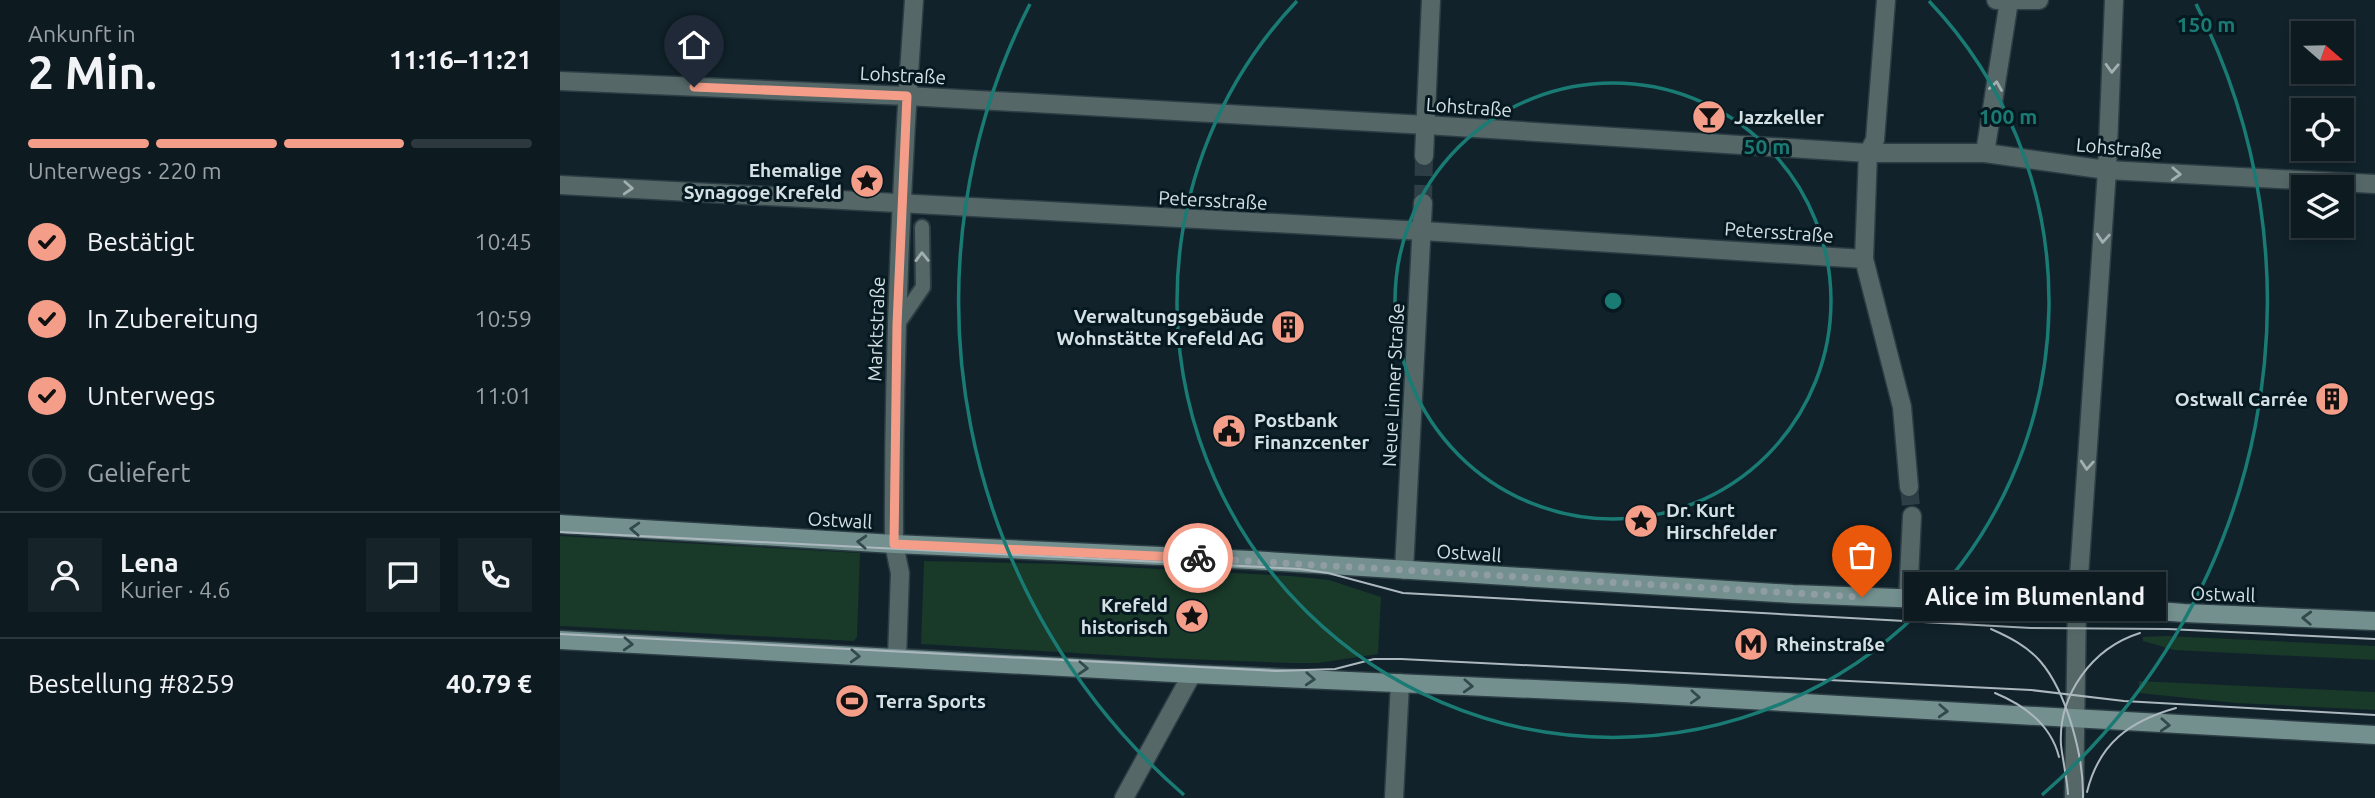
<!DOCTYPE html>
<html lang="de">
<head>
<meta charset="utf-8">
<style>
	body { margin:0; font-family:Ubuntu,sans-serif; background:#162329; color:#f1f3f6; height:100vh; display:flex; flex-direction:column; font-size:26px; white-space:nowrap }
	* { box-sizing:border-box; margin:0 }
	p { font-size:23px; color:#9aa1a5 }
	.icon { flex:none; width:38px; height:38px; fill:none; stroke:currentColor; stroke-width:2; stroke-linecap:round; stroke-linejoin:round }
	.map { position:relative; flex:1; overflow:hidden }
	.sheet { display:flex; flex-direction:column; background:#0d1a20; width:560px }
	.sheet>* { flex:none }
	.needle { width:46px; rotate:110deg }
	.fabs { position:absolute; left:1731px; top:21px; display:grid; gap:14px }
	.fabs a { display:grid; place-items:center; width:63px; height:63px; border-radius:0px; background:#0d1a20; box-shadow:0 4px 10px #0003,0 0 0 2px #2d383e; font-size:35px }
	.pin { position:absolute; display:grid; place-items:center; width:60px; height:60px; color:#fff; margin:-72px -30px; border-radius:50% 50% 50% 0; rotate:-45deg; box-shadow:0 0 7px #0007 }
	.pin .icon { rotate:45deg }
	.courier { position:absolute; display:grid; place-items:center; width:70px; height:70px; margin:-35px; border:5px solid #f49e89; border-radius:50%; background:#fff; color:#222; box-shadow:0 2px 9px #0007 }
	.bubble { position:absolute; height:49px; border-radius:0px; background:#0d1a20; box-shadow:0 4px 10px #0003,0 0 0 2px #2d383e; font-size:23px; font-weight:700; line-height:49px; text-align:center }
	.headline em { font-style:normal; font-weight:700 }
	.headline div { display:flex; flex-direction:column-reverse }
	.headline { display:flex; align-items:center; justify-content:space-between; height:119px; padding:0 28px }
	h1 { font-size:46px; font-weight:700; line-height:52px }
	.bar { display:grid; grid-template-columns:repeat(4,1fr); gap:10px 7px; align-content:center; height:84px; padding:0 28px }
	.bar i { height:9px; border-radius:5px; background:#2d383e }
	.bar .active { background:#f49e89 }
	.bar p { grid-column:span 4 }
	.line { display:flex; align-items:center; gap:18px; padding:0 28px; border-top:2px solid #2d383e }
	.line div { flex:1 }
	.round { display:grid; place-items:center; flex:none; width:74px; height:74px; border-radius:0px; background:#162329 }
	ol { padding:0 28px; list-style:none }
	li { display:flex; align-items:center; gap:21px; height:77px }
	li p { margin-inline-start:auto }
	li .icon { padding:7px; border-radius:50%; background:#f49e89; color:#111; stroke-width:4 }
	li:last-child { color:#9aa1a5 }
	li i { width:38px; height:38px; border:4px solid #2d383e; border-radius:50% }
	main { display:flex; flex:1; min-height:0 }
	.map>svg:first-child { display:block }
	.green { fill:#193929 }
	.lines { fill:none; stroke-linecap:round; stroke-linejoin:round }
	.street-tunnel { stroke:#2e3e46; stroke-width:18; stroke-dasharray:18 9; stroke-linecap:butt }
	.lane-casing { stroke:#2c3d44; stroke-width:18 }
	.street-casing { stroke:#2c3d44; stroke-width:21 }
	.secondary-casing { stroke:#2c3d44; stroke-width:21 }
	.lane { stroke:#556767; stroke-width:14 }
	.street { stroke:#556767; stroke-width:18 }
	.secondary { stroke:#73908f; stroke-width:18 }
	.tram { stroke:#acb8be; stroke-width:2 }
	.oneway { stroke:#a2b0b3 }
	.oneway2 { stroke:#32494c }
	.done { stroke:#909ea4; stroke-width:7; stroke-dasharray:0 12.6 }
	.route { stroke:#f49e89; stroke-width:9 }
	.ring { fill:none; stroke:#197b74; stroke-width:3.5 }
	.labels { text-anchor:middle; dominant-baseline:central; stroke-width:6; stroke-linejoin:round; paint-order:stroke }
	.street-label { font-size:19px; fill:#d5e0e5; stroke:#071920 }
	.poi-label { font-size:19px; font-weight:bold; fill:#d5e0e5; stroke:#071920; text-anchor:start }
	.centre { fill:#197b74; stroke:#071920; stroke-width:3.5 }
	.ring-label { font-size:21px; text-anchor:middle; font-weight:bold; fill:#197b74; stroke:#071920; stroke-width:6; stroke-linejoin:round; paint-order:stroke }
</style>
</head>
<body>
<main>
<section class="sheet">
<div class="headline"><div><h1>2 Min.</h1><p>Ankunft in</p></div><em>11:16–11:21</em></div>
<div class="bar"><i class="active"></i><i class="active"></i><i class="active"></i><i></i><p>Unterwegs · 220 m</p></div>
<ol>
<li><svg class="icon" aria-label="check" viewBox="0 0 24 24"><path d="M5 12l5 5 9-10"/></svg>Bestätigt<p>10:45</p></li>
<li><svg class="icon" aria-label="check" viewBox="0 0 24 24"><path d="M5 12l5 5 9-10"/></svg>In Zubereitung<p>10:59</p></li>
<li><svg class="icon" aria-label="check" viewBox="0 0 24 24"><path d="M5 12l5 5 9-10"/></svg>Unterwegs<p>11:01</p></li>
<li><i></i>Geliefert</li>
</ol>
<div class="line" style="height:126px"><a class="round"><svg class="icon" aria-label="person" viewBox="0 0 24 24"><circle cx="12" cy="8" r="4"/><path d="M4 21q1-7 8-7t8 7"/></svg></a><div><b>Lena</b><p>Kurier · 4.6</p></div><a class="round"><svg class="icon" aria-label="chat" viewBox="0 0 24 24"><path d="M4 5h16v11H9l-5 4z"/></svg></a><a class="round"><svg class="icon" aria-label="phone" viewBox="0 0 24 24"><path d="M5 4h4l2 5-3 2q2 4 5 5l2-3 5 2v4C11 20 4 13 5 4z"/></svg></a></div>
<div class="line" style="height:91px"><div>Bestellung #8259</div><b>40.79 €</b></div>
</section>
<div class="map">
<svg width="1815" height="798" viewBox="0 0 1815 798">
	<rect width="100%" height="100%" fill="#11222a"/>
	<g class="green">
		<path d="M0 536 300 553 297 637 294 641 0 626Z"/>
		<path d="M364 561 504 564 731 576 769 580 821 597 818 654 758 663H730L599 658 361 644Z"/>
		<path d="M1607 636 1815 646V660L1614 650 1583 641V637Z"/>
		<path d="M1579 681 1815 692V710L1676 703 1579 693Z"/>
	</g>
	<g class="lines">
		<g class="street-tunnel">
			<path d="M863 203 864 156"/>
			<path d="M1349 487 1352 516"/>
		</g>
		<g class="lane-casing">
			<path id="lane" d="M337 325 363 287 362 227"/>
		</g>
		<g class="street-casing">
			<g id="street">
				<path d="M1436 0H1479"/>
				<path d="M0 81 347 96 866 125 1308 153H1425L1547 170 1815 184"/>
				<path d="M1425 153 1449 1"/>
				<path d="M864 156 871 0"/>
				<path d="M0 185 863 231 1304 259 1342 407 1349 487"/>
				<path d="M1304 259 1308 153 1315 140 1326 0"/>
				<path d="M844 570 863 203"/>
				<path d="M1348 600 1352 516"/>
				<path d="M337 658 340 573 334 544C333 363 341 181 354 0"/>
				<path d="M564 798 632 674"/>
				<path d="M834 798 840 683"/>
				<path d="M1514 798 1517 605 1547 170 1554 0"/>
			</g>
		</g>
		<g class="secondary-casing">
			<g id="secondary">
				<path d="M0 524 334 544 691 560 1233 594 1517 605 1624 613 1815 621"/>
				<path d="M0 640 632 674 1064 693 1815 735"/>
			</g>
		</g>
		<use href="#lane" class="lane"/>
		<use href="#street" class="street"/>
		<use href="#secondary" class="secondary"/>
		<g class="tram">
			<path d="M0 532 740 569 768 573 843 593 1471 628 1608 629 1815 639"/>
			<path d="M1431 629C1449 637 1467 646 1480 661 1507 692 1524 758 1523 798"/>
			<path d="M0 634 716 671 775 669 814 659H841L1471 690 1564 701 1815 715"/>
			<path d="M1435 693C1464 705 1491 725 1499 757"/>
			<path d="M1527 792C1539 743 1570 721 1616 708"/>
			<path d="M1508 794C1507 778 1503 762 1501 745 1498 695 1532 648 1580 633"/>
		</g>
	</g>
	<defs><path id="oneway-chevron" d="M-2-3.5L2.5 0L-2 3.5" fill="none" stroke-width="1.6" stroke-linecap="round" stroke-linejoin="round" transform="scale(1.75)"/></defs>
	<g class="oneway">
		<use href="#oneway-chevron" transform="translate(1552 68) rotate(92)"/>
		<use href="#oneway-chevron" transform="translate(1436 86) rotate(-81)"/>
		<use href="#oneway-chevron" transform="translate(1616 174) rotate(3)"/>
		<use href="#oneway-chevron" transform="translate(68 188) rotate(3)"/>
		<use href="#oneway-chevron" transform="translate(1543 238) rotate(94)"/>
		<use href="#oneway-chevron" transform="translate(362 257) rotate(-91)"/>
		<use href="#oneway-chevron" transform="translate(1527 465) rotate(94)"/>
	</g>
	<g class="oneway2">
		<use href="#oneway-chevron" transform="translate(75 529) rotate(-177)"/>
		<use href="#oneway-chevron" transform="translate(302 542) rotate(-177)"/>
		<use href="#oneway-chevron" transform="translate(1747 618) rotate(-178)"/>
		<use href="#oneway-chevron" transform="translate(68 644) rotate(3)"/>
		<use href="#oneway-chevron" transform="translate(295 656) rotate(3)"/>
		<use href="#oneway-chevron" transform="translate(523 668) rotate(3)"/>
		<use href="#oneway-chevron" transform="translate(750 679) rotate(3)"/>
		<use href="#oneway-chevron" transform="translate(908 686) rotate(3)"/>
		<use href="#oneway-chevron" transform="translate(1135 697) rotate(3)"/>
		<use href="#oneway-chevron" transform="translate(1383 711) rotate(3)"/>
		<use href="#oneway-chevron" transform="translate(1605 725) rotate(3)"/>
	</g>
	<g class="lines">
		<path class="done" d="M638 558 1302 597"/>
		<path class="route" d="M134 87 347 96 337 325 334 544 638 558"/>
	</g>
	<g class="ring">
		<circle cx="1053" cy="301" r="218"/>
		<path d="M1369 1A436 436 0 1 1 737 1"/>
		<path d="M624 795A654 654 0 0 1 470 4M1636 4A654 654 0 0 1 1482 795"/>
	</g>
	<defs>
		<g id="bar-disc" transform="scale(1.75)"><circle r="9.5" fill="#f49e89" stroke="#071920"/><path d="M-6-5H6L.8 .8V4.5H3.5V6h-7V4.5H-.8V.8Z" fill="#111"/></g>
		<g id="sight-disc" transform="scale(1.75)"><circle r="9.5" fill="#f49e89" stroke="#071920"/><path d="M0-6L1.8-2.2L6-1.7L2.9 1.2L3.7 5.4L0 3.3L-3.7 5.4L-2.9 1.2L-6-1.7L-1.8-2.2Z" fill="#111"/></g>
		<g id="building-disc" transform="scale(1.75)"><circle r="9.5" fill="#f49e89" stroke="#071920"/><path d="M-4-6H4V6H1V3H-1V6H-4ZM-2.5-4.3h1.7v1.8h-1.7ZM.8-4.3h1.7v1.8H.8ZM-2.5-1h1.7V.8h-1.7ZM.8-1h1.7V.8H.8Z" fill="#111"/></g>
		<g id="civic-disc" transform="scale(1.75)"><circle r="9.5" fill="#f49e89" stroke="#071920"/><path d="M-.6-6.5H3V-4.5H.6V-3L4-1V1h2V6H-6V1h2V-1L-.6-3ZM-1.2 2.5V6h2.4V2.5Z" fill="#111"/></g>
		<g id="metro-disc" transform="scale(1.75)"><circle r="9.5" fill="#f49e89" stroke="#071920"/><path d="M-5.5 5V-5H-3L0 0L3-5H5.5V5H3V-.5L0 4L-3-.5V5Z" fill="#111"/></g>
		<g id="stadium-disc" transform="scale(1.75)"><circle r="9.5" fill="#f49e89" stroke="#071920"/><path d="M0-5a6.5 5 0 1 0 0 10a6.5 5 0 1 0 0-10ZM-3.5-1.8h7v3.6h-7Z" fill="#111"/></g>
	</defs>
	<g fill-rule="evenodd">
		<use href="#bar-disc" x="1149" y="117"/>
		<use href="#sight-disc" x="307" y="181"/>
		<use href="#building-disc" x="728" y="327"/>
		<use href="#building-disc" x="1772" y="399"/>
		<use href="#civic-disc" x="669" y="431"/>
		<use href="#sight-disc" x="1081" y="521"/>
		<use href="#sight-disc" x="632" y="616"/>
		<use href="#metro-disc" x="1191" y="644"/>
		<use href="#stadium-disc" x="292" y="701"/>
	</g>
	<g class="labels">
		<g class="street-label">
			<text transform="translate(343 75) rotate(3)">Lohstraße</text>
			<text transform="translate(909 107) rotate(4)">Lohstraße</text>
			<text transform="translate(1559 148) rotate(5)">Lohstraße</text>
			<text transform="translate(653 200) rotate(3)">Petersstraße</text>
			<text transform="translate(1219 232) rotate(4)">Petersstraße</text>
			<text transform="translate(316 329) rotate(-88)">Marktstraße</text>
			<text transform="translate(833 385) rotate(-87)">Neue Linner Straße</text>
			<text transform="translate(280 520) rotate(3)">Ostwall</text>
			<text transform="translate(909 553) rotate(4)">Ostwall</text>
			<text transform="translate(1663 594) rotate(2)">Ostwall</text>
		</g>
		<g class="poi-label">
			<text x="1174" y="117">Jazzkeller</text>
			<text x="282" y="170" text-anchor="end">Ehemalige<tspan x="282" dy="22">Synagoge Krefeld</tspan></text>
			<text x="704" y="316" text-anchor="end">Verwaltungsgebäude<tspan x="704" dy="22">Wohnstätte Krefeld AG</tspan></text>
			<text x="1748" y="399" text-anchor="end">Ostwall Carrée</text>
			<text x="694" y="420">Postbank<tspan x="694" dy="22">Finanzcenter</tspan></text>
			<text x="1106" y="510">Dr. Kurt<tspan x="1106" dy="22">Hirschfelder</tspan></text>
			<text x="608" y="605" text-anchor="end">Krefeld<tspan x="608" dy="22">historisch</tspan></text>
			<text x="1216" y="644">Rheinstraße</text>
			<text x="316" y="701">Terra Sports</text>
		</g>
	</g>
	<circle cx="1053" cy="301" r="10" class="centre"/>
	<g class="ring-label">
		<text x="1646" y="32">150 m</text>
		<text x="1448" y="124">100 m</text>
		<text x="1207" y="154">50 m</text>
	</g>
</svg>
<div class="fabs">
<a><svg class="needle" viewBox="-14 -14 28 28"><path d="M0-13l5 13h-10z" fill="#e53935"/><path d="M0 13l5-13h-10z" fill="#9aa1a5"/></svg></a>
<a><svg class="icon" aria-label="locate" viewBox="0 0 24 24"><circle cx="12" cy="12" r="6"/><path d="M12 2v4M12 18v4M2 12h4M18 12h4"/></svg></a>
<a><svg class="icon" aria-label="layers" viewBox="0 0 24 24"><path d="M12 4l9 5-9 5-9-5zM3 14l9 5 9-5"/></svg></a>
</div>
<div class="pin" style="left:1302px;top:597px;background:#ea580c"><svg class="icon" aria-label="bag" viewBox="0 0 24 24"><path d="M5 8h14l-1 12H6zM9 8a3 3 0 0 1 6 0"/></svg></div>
<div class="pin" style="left:134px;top:87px;background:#1f2937"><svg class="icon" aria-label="home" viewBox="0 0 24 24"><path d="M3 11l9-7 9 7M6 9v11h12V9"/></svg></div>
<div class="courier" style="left:638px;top:558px"><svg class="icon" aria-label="bike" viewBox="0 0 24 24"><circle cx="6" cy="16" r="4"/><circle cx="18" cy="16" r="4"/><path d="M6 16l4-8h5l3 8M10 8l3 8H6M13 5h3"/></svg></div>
<div class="bubble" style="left:1344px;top:572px;width:262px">Alice im Blumenland</div>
</div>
</main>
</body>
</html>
